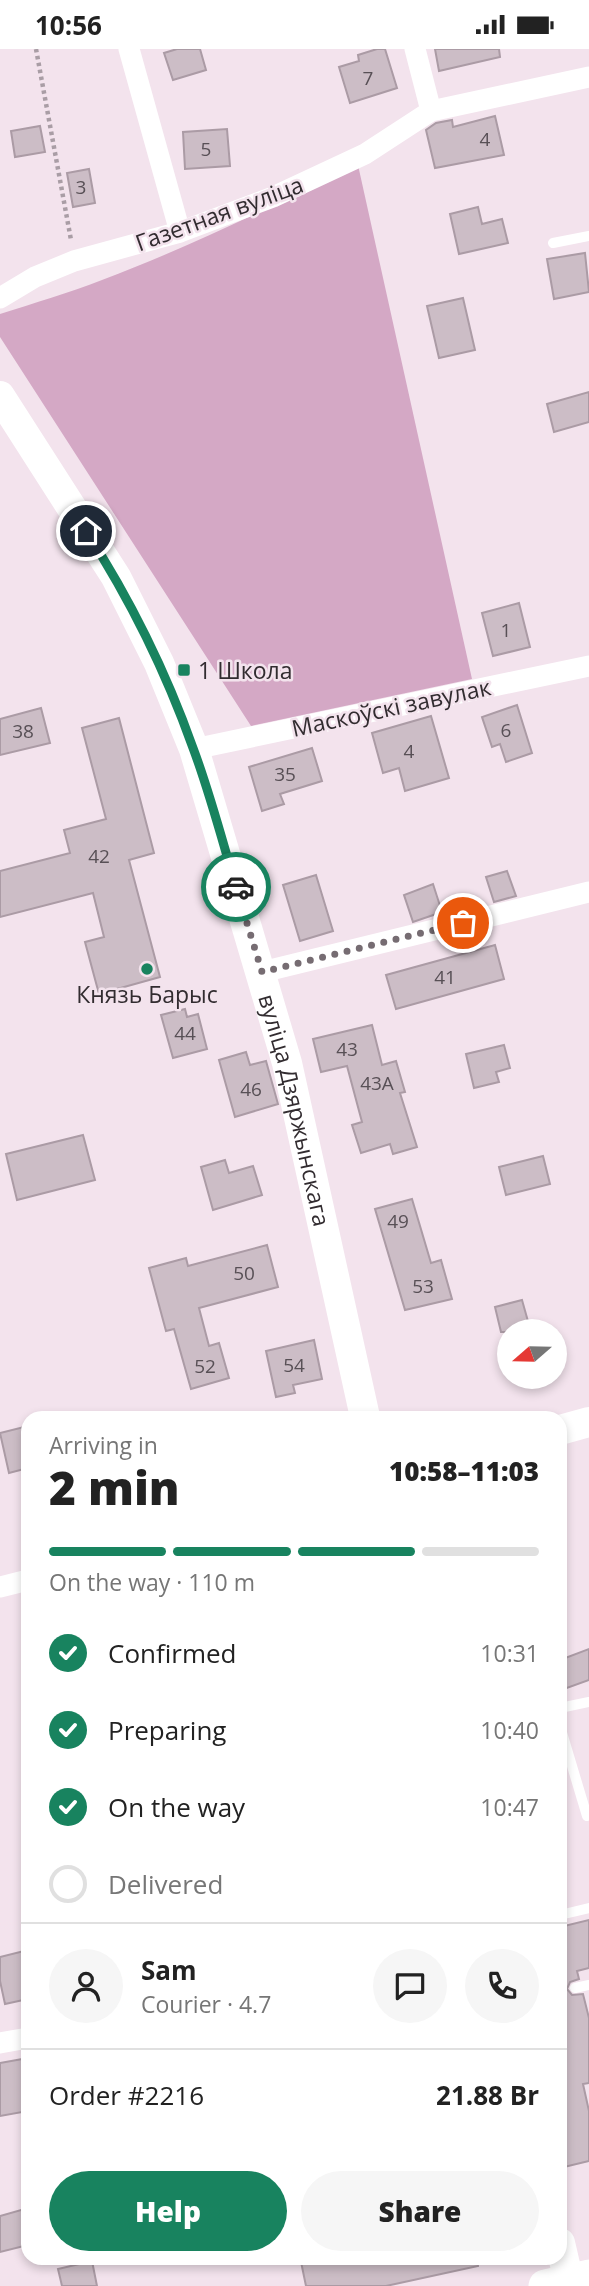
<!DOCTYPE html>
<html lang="en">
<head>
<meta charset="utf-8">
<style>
	body { margin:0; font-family:"Open Sans",sans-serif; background:#f6f6f6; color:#222; height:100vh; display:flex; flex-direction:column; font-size:26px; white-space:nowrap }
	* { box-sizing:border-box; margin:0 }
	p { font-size:23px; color:#767676 }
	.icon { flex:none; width:38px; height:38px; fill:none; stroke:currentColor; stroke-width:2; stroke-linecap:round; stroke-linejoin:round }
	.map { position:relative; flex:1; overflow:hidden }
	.sheet { position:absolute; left:21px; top:1362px; width:546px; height:854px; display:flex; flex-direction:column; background:#fff; border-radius:21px; box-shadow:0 4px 10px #0003 }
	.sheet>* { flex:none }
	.needle { width:46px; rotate:250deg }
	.fabs { position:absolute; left:497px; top:1270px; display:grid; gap:14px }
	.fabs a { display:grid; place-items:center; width:70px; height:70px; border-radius:50%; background:#fff; box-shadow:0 4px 10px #0003; font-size:35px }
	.pin { position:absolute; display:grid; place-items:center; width:60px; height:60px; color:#fff; margin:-30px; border:4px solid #fff; border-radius:50%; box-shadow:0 2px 7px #0007 }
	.courier { position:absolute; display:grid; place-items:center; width:70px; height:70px; margin:-35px; border:5px solid #18835f; border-radius:50%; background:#fff; color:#222; box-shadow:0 2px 9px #0007 }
	.summary em { font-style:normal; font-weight:800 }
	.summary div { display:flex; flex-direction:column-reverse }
	.summary { display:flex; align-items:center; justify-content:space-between; height:119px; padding:0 28px }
	h1 { font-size:46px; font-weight:800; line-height:52px }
	.bar { display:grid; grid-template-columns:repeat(4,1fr); gap:10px 7px; align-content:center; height:84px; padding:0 28px }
	.bar i { height:9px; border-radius:5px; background:#e0e0e0 }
	.bar .current { background:#18835f }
	.bar p { grid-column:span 4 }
	.line { display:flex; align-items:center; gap:18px; padding:0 28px; border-top:2px solid #e0e0e0 }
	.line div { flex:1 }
	.round { display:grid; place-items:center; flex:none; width:74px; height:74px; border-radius:37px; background:#f6f6f6 }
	ol { padding:0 28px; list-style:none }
	li { display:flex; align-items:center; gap:21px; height:77px }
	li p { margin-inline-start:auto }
	li .icon { padding:7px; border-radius:50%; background:#18835f; color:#fff; stroke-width:4 }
	li:last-child { color:#767676 }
	li i { width:38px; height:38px; border:4px solid #e0e0e0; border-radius:50% }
	.button { display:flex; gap:14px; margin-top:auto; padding:14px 28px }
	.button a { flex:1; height:80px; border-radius:42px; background:#18835f; color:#fff; font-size:28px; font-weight:800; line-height:80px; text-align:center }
	.button a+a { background:#f6f6f6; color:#222 }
	.status { display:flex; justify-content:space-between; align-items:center; height:49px; padding:0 35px; background:#fff; direction:ltr }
	.status svg { height:19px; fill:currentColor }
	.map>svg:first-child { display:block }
	.green { fill:#d4a8c5 }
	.building { fill:#ccbdc6; stroke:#ab9ba5; stroke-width:2 }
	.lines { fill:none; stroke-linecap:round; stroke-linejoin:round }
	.path { stroke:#a99da5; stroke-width:4.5; stroke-dasharray:3.5 3.5; stroke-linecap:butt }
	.lane { stroke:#fff; stroke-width:10 }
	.street { stroke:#fff; stroke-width:21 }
	.secondary { stroke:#fff; stroke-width:30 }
	.primary { stroke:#fff; stroke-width:33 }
	.done { stroke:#766c72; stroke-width:7; stroke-dasharray:0 12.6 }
	.route { stroke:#18835f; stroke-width:9 }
	.poi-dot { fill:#18835f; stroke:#f3e3ed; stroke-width:2.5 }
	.labels { text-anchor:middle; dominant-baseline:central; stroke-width:5; stroke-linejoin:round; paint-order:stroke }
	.number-label { font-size:19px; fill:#585056 }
	.street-label { font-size:23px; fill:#322c30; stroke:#f3e3ed }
	.poi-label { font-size:23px; fill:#322c30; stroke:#f3e3ed; text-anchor:start }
</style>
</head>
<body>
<div class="status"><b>10:56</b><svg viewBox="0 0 49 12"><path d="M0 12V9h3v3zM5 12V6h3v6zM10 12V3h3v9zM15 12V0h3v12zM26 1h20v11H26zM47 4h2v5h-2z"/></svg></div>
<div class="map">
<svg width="589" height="2237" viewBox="0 0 589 2237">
	<rect width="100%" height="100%" fill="#f3e3ed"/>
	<path class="green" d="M358 116 472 630 251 677 0 288V265C34 254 69 244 102 231 190 198 273 156 358 116Z"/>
	<g class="building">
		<path d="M177 0H200L206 21 173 31 164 4Z"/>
		<path d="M377 0H385L397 39 350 54 339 18 359 12 358 6Z"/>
		<path d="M435 0H499L500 8 439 22Z"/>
		<path d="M495 67 504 106 435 119 426 81 436 74 452 71 453 78Z"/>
		<path d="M40 77 45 103 15 108 11 82Z"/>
		<path d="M227 80 230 117 185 120 183 83Z"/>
		<path d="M89 120 95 154 73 158 67 124Z"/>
		<path d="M478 158 482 175 502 170 508 194 459 205 450 165Z"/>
		<path d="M585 204 589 243 554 250 547 210Z"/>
		<path d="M463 249 475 301 439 309 427 257Z"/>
		<path d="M589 343V373L554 383 547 355Z"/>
		<path d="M519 554 530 598 493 607 482 564Z"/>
		<path d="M517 656 532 704 506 713 500 695 492 698 482 668Z"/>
		<path d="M41 659 50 694 0 706V670Z"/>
		<path d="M431 667 449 729 405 742 399 719 383 724 372 684Z"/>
		<path d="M119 669 154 804 129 811 160 928 99 945 85 893 104 888 93 844 0 868V822L70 804 64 781 106 770 82 679Z"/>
		<path d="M312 699 322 732 280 745 284 755 262 762 249 718Z"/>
		<path d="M507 822 516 847 494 853 486 828Z"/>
		<path d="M316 826 333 882 300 892 283 836Z"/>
		<path d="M433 835 442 863 413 873 404 846Z"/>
		<path d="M495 896 504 930 396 960 386 926Z"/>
		<path d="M185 960 187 968 198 965 207 1000 173 1009 161 966Z"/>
		<path d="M372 976 382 1016 396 1012 405 1043 400 1044 417 1098 393 1105 390 1095 361 1104 352 1076 362 1073 347 1017 321 1023 313 990Z"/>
		<path d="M504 996 510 1019 496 1023 499 1033 474 1039 466 1005Z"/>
		<path d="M246 1003 250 1016 266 1012 278 1055 235 1068 219 1011Z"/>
		<path d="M83 1086 95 1131 17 1151 6 1105Z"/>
		<path d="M543 1107 550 1135 506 1146 499 1118Z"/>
		<path d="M225 1111 229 1124 253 1117 262 1146 213 1161 201 1118Z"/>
		<path d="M412 1150 431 1214 441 1211 452 1250 405 1261 375 1160Z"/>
		<path d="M267 1196 278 1238 199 1259 209 1297 219 1294 229 1329 191 1340 174 1280 166 1282 149 1219 186 1209 188 1217Z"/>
		<path d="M522 1251 531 1283H501L495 1258Z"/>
		<path d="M314 1291 322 1330 293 1336 295 1344 276 1348 266 1302Z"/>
		<path d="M28 1377V1419L9 1424 0 1384Z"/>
		<path d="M589 1600V1631L564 1640 560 1629V1611Z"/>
		<path d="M589 1871V1919L577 1922 579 1930 570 1933 567 1940 572 1946 583 1945 589 1969V2034L583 2035 589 2062V2112L560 2119V1878Z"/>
		<path d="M28 1901V1950L5 1955 0 1932V1908Z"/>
		<path d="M28 2009V2062L0 2067V2014Z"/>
		<path d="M28 2159V2196L0 2203V2167Z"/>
		<path d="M300 2208H477L478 2217 386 2237H306Z"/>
		<path d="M92 2212 97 2237H62L58 2220Z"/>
	</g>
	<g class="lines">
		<path class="path" d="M36 0 71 191"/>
		<g class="lane">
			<path d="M553 194 589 187"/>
			<path d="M560 1659 589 1653"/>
			<path d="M560 1677 587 1767 589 1766"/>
			<path d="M560 1866 589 1859"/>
			<path d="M575 1939 589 1936"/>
		</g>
		<g class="street">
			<path d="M129 0 180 183"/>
			<path d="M415 0 431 62"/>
			<path d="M0 249 35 228 74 212 180 183 273 148 365 105 431 62 589 28"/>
			<path d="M194 700 589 617"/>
			<path d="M262 923 589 843"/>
			<path d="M0 1538 28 1531"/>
			<path d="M0 1994 28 1989"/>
		</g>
		<g class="secondary">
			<path id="s1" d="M0 347 116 528 159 614 194 700 287 1014 365 1368"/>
			<path d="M560 1381 589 1373"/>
			<path d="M560 2194 570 2237"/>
		</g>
		<path class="primary" d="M545 2237 589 2227"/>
	</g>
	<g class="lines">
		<path class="done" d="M236 838 262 923 463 874"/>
		<path class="route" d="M86 482C130 550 166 623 193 699 210 744 222 791 236 838"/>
	</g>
	<g class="poi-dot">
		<rect x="177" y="614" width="14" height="14" rx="3.5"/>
		<circle cx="147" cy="920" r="7"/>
	</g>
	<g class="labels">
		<g class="number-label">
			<text x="368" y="29">7</text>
			<text x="485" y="90">4</text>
			<text x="206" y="100">5</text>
			<text x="81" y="138">3</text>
			<text x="506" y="581">1</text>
			<text x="506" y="681">6</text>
			<text x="23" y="682">38</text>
			<text x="409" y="702">4</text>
			<text x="285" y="725">35</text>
			<text x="99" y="807">42</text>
			<text x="445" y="928">41</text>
			<text x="185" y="984">44</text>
			<text x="347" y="1000">43</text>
			<text x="377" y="1034">43А</text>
			<text x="251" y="1040">46</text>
			<text x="398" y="1172">49</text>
			<text x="244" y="1224">50</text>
			<text x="423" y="1237">53</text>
			<text x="294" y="1316">54</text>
			<text x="205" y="1317">52</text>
		</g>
		<g class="street-label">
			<text transform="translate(219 164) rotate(-20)">Газетная вуліца</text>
			<text transform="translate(391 658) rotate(-12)">Маскоўскі завулак</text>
			<text stroke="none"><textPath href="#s1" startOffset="779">вуліца Дзяржынскага</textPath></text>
		</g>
		<g class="poi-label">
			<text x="198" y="621">1 Школа</text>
			<text x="147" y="945" text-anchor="middle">Князь Барыс</text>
		</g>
	</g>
</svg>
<div class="fabs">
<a><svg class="needle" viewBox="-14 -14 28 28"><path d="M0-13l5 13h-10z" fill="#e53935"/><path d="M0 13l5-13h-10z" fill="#767676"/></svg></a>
</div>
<div class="pin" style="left:463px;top:874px;background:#ea580c"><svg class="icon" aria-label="bag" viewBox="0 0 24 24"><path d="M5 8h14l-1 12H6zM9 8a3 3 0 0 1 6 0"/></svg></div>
<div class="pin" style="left:86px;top:482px;background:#1f2937"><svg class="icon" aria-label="home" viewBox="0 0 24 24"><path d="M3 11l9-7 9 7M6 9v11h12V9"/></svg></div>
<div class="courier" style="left:236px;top:838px"><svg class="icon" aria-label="car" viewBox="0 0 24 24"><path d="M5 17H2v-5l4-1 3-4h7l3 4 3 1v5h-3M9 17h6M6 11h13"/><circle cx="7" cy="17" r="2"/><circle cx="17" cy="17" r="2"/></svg></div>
<section class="sheet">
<div class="summary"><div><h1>2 min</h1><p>Arriving in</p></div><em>10:58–11:03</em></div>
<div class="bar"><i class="current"></i><i class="current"></i><i class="current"></i><i></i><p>On the way · 110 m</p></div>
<ol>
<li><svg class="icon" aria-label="check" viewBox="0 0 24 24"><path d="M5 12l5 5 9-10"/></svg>Confirmed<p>10:31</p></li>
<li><svg class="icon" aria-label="check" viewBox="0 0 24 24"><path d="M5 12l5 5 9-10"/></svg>Preparing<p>10:40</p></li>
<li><svg class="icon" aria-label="check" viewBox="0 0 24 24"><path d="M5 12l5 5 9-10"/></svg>On the way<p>10:47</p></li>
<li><i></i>Delivered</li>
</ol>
<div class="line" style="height:126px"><a class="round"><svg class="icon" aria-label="person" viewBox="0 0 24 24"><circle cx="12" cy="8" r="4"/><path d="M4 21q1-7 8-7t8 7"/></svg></a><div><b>Sam</b><p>Courier · 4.7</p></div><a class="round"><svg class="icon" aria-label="chat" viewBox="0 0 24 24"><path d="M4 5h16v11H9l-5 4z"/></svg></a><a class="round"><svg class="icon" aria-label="phone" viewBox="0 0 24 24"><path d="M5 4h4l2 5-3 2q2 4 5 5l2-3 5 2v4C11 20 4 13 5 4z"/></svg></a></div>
<div class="line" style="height:91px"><div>Order #2216</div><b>21.88 Br</b></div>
<div class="button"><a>Help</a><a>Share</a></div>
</section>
</div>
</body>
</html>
